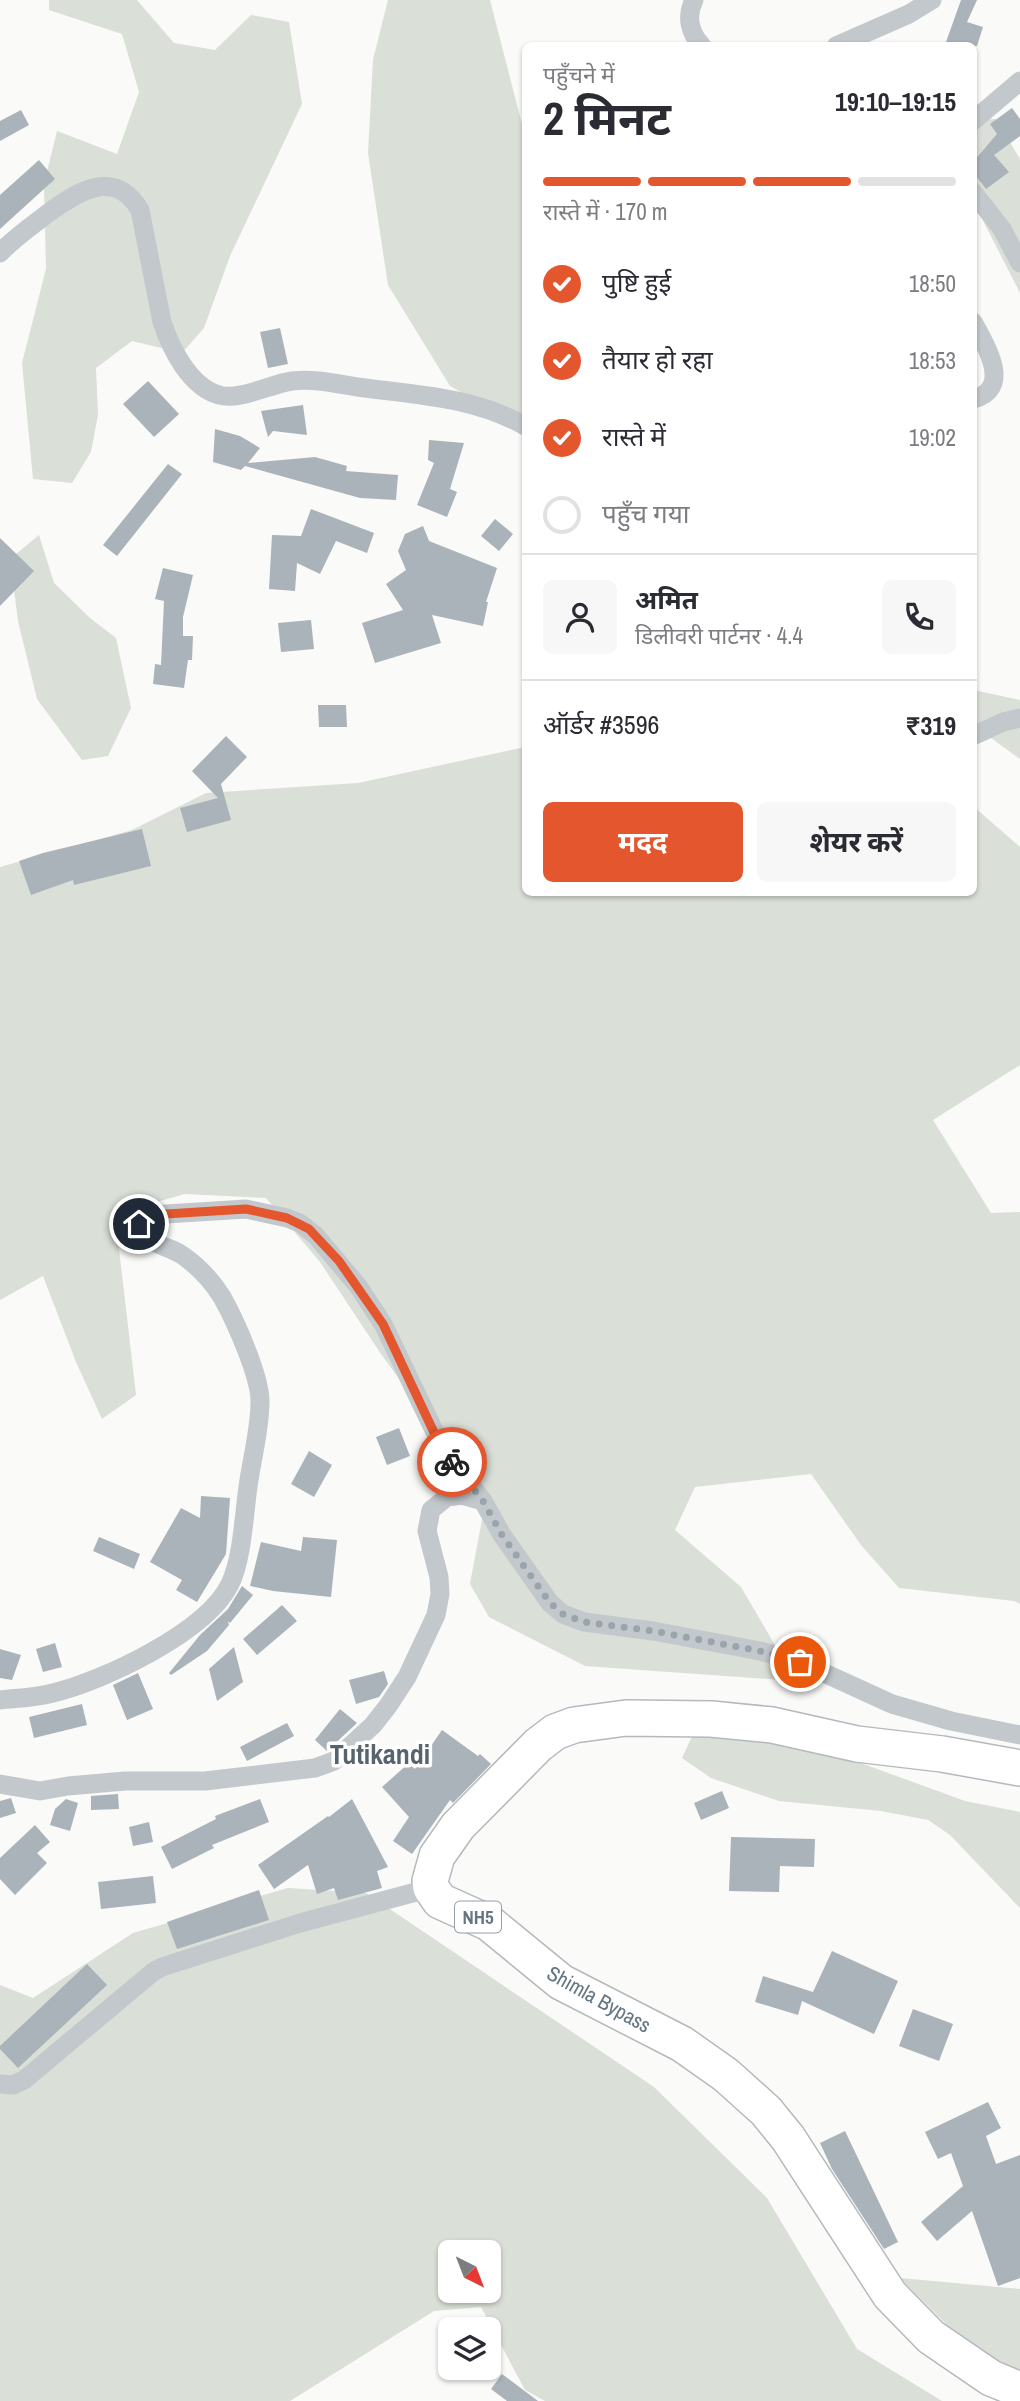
<!DOCTYPE html>
<html lang="hi">
<head>
<meta charset="utf-8">
<style>
	body { margin:0; font-family:"Archivo Narrow","Noto Sans Devanagari",sans-serif; background:#f7f7f7; color:#2b2b33; height:100vh; display:flex; flex-direction:column; font-size:26px; white-space:nowrap }
	* { box-sizing:border-box; margin:0 }
	p { font-size:23px; color:#7c7c81 }
	.icon { flex:none; width:38px; height:38px; fill:none; stroke:currentColor; stroke-width:2; stroke-linecap:round; stroke-linejoin:round }
	.map { position:relative; flex:1; overflow:hidden }
	.details { position:absolute; left:522px; top:42px; width:455px; height:854px; display:flex; flex-direction:column; background:#fff; border-radius:10px; box-shadow:0 2px 5px #0004 }
	.details>* { flex:none }
	.needle { width:46px; rotate:138deg }
	.fabs { position:absolute; left:438px; top:2240px; display:grid; gap:14px }
	.fabs a { display:grid; place-items:center; width:63px; height:63px; border-radius:10px; background:#fff; box-shadow:0 2px 5px #0004; font-size:35px }
	.pin { position:absolute; display:grid; place-items:center; width:60px; height:60px; color:#fff; margin:-30px; border:4px solid #fff; border-radius:50%; box-shadow:0 2px 7px #0007 }
	.courier { position:absolute; display:grid; place-items:center; width:70px; height:70px; margin:-35px; border:5px solid #e4572e; border-radius:50%; background:#fff; color:#222; box-shadow:0 2px 9px #0007 }
	.summary em { font-style:normal; font-weight:700 }
	.summary div { display:flex; flex-direction:column-reverse }
	.summary { display:flex; align-items:center; justify-content:space-between; height:119px; padding:0 21px }
	h1 { font-size:46px; font-weight:700; line-height:52px }
	.bar { display:grid; grid-template-columns:repeat(4,1fr); gap:10px 7px; align-content:center; height:84px; padding:0 21px }
	.bar i { height:9px; border-radius:5px; background:#e1e1e2 }
	.bar .selected { background:#e4572e }
	.bar p { grid-column:span 4 }
	.line { display:flex; align-items:center; gap:18px; padding:0 21px; border-top:2px solid #e1e1e2 }
	.line div { flex:1 }
	.round { display:grid; place-items:center; flex:none; width:74px; height:74px; border-radius:10px; background:#f7f7f7 }
	ol { padding:0 21px; list-style:none }
	li { display:flex; align-items:center; gap:21px; height:77px }
	li p { margin-inline-start:auto }
	li .icon { padding:7px; border-radius:50%; background:#e4572e; color:#fff; stroke-width:4 }
	li:last-child { color:#7c7c81 }
	li i { width:38px; height:38px; border:4px solid #e1e1e2; border-radius:50% }
	.button { display:flex; gap:14px; margin-top:auto; padding:14px 21px }
	.button a { flex:1; height:80px; border-radius:10px; background:#e4572e; color:#fff; font-size:28px; font-weight:700; line-height:80px; text-align:center }
	.button a+a { background:#f7f7f7; color:#2b2b33 }
	.map>svg:first-child { display:block }
	.green { fill:#dadfd7; fill-rule:evenodd }
	.building { fill:#aab3b9 }
	.lines { fill:none; stroke-linecap:round; stroke-linejoin:round }
	.highway-casing { stroke:#b4b9bd; stroke-width:38 }
	.street { stroke:#c3c8cc; stroke-width:19 }
	.highway { stroke:#fff; stroke-width:35 }
	.done { stroke:#99a4ac; stroke-width:7; stroke-dasharray:0 12.6 }
	.route { stroke:#e4572e; stroke-width:9 }
	.labels { text-anchor:middle; dominant-baseline:central; stroke-width:7; stroke-linejoin:round; paint-order:stroke }
	.shield { fill:#fff; stroke:#939fa8; stroke-width:2 }
	.shield-label { font-size:19px; font-weight:bold; fill:#657683 }
	.street-label { font-size:21px; fill:#657683; stroke:#fff }
	.district-label { font-size:28px; font-weight:bold; fill:#57646e; stroke:#fff }
</style>
</head>
<body>
<div class="map">
<svg width="1020" height="2401" viewBox="0 0 1020 2401">
	<rect width="100%" height="100%" fill="#fafaf8"/>
	<g class="green">
		<path d="M49 0H137L174 43 215 50 251 15 289 22 302 104 230 256 204 328 182 353 132 341 96 368 98 415 91 452 72 483 33 479 22 363 46 269 44 184 57 131 117 154 139 92 122 34 49 10Z"/>
		<path d="M388 0H490L525 136V417L507 418 450 386 388 285 368 153 373 60Z"/>
		<path d="M996 119 1020 159V293L973 201V120Z"/>
		<path d="M39 535 54 583 90 618 116 638 131 708 108 756 82 760 37 699 18 621 10 559Z"/>
		<path d="M973 690 1020 700V759L973 725Z"/>
		<path d="M525 747V892H973V806L1020 847V1065L933 1120 991 1213 1020 1212V1604L1014 1601 899 1588 861 1545 811 1474 695 1487 675 1530 741 1587 796 1681 585 1666 489 1617 470 1584 484 1509 442 1438 381 1354 320 1262 266 1198 185 1194 115 1214 136 1395 102 1419 76 1362 43 1276 0 1300V867L132 830 206 793 358 783Z"/>
		<path d="M695 1730 792 1738 965 1801 1020 1812V1908L950 1835 928 1820 881 1811 779 1801 711 1778 682 1758Z"/>
		<path d="M288 1888 366 1893 654 2087 767 2198 857 2349 942 2401H545L525 2390 481 2307 434 2311 290 2401H0V1985L33 1998 133 1933ZM450 2252H488V2291H450Z"/>
		<path d="M900 2278 1020 2289V2375L980 2358Z"/>
	</g>
	<g class="building">
		<path d="M961 0H977L967 22 983 27 977 46H957L946 42Z"/>
		<path d="M1012 108 1020 119V136L994 155 1009 172 986 189 973 172V162L997 134 990 124Z"/>
		<path d="M21 110 29 125 0 141V121Z"/>
		<path d="M39 160 55 179 0 229V195Z"/>
		<path d="M280 328 288 364 268 368 260 332Z"/>
		<path d="M148 381 179 414 154 437 123 404Z"/>
		<path d="M303 405 307 435 273 431 268 437 261 411Z"/>
		<path d="M215 429 240 436 260 448 248 463 315 457 347 466 346 471 398 475 396 500 360 498 245 466 241 470 213 462Z"/>
		<path d="M429 440 464 443 450 489 457 492 447 517 417 505 434 463 428 460Z"/>
		<path d="M168 464 182 474 117 556 103 545Z"/>
		<path d="M311 509 374 533 367 553 336 541 320 574 297 563 295 591 269 589 272 535 301 536Z"/>
		<path d="M495 519 513 534 499 551 481 536Z"/>
		<path d="M423 526 429 541 497 568 486 602H488L483 626 432 615 441 643 375 663 362 623 403 610 386 584 406 570 398 551 405 534Z"/>
		<path d="M0 538 34 571 0 606Z"/>
		<path d="M163 568 193 575 183 617V636H193L192 660H188L184 688 153 684 155 664 161 665 164 601 155 599Z"/>
		<path d="M311 620 314 649 281 652 278 623Z"/>
		<path d="M318 705H346L347 727H319Z"/>
		<path d="M226 736 247 757 221 784 231 820 187 832 180 808 218 798 192 771Z"/>
		<path d="M142 829 151 866 74 885 73 880 31 895 19 861 43 853Z"/>
		<path d="M399 1428 410 1456 387 1465 376 1437Z"/>
		<path d="M309 1451 332 1465 314 1497 291 1484Z"/>
		<path d="M201 1496 230 1498 226 1554 197 1602 176 1590 182 1580 150 1562 181 1508 200 1518Z"/>
		<path d="M99 1537 140 1554 134 1569 93 1551Z"/>
		<path d="M303 1537 337 1540 331 1597 273 1591 250 1586 261 1542 301 1551Z"/>
		<path d="M242 1586 253 1595 230 1623 228 1621 229 1625 207 1651 171 1675 169 1673 200 1635 228 1609Z"/>
		<path d="M282 1605 297 1621 257 1655 243 1639Z"/>
		<path d="M55 1643 62 1667 43 1672 36 1649Z"/>
		<path d="M234 1647 243 1682 217 1701 209 1669Z"/>
		<path d="M0 1649 21 1655 12 1680 0 1678Z"/>
		<path d="M384 1671 388 1684 379 1697 356 1704 349 1680Z"/>
		<path d="M138 1673 153 1709 127 1720 113 1685Z"/>
		<path d="M82 1704 87 1725 34 1738 29 1717Z"/>
		<path d="M340 1709 357 1723 327 1751 315 1740Z"/>
		<path d="M287 1723 294 1736 247 1761 240 1747Z"/>
		<path d="M442 1730 478 1756 480 1754 491 1764 453 1803 450 1800 412 1854 393 1841 409 1817 382 1787 409 1763 415 1769Z"/>
		<path d="M722 1791 729 1808 701 1820 694 1803Z"/>
		<path d="M118 1794 119 1809 91 1810V1796Z"/>
		<path d="M11 1798 16 1813 0 1818V1801Z"/>
		<path d="M66 1799 78 1803 70 1831 50 1825 55 1809Z"/>
		<path d="M260 1799 269 1822 212 1845 214 1848 172 1869 161 1847 216 1819 215 1816Z"/>
		<path d="M352 1799 388 1867 377 1871 382 1888 338 1900 334 1888 317 1894 308 1865 274 1889 258 1865 328 1816 329 1817Z"/>
		<path d="M149 1822 153 1842 133 1846 129 1827Z"/>
		<path d="M35 1825 50 1842 37 1853 47 1863 15 1895 0 1879V1858Z"/>
		<path d="M731 1837 815 1839 814 1867 780 1866 779 1892 729 1891Z"/>
		<path d="M153 1876 156 1903 101 1909 98 1882Z"/>
		<path d="M259 1890 269 1920 177 1949 167 1922Z"/>
		<path d="M832 1951 898 1981 874 2034 802 2001 798 2015 755 2002 763 1976 813 1992Z"/>
		<path d="M87 1964 107 1985 18 2068 0 2049V2046Z"/>
		<path d="M913 2009 953 2024 939 2061 899 2046Z"/>
		<path d="M988 2102 1001 2128 986 2136 996 2164 1020 2155V2278L998 2286 972 2211 937 2241 921 2222 963 2186 951 2153 938 2159 925 2132Z"/>
		<path d="M845 2131 898 2242 884 2249 832 2169 820 2143Z"/>
		<path d="M502 2374 538 2401H507L491 2389Z"/>
	</g>
	<g class="lines">
		<g class="highway-casing">
			<path id="highway" d="M1020 1768 942 1754 857 1744 772 1725 711 1719 626 1718 574 1725 555 1732 538 1745 458 1826 437 1856 430 1881 431 1888 440 1901 489 1923 561 1982 682 2044 726 2075 766 2111 788 2138 890 2295 931 2337 991 2378 1020 2390"/>
		</g>
		<g class="street">
			<path d="M694 0C686 16 689 32 702 46"/>
			<path d="M836 46 909 14 932 0"/>
			<path d="M973 121 1020 81"/>
			<path d="M973 192 1002 229 1020 263"/>
			<path d="M0 253C14 238 30 227 47 214 77 192 114 167 140 210L162 322C171 349 190 387 219 395 239 401 271 384 292 381 317 378 341 385 365 388 420 395 476 398 525 426"/>
			<path d="M973 322C986 345 1013 389 973 399"/>
			<path d="M973 736 1003 722 1020 718"/>
			<path d="M0 1700C17 1698 35 1698 53 1693 103 1681 207 1632 230 1584 243 1558 244 1510 249 1480 253 1454 260 1428 260 1401 260 1376 235 1320 222 1297 212 1281 198 1266 182 1255 169 1246 143 1243 139 1227L142 1220 150 1215 246 1209 287 1218 300 1223 316 1236 358 1286 383 1324 443 1449 483 1501 502 1535 550 1603 563 1614 584 1622 653 1631 760 1651 800 1662 892 1704 951 1721 1020 1735"/>
			<path d="M0 1784 40 1791 68 1786 125 1781H205L315 1768 334 1761 373 1725 388 1706 407 1677 436 1615 440 1594 439 1577 427 1531 431 1510 447 1497 462 1495 483 1501"/>
			<path d="M0 2084 13 2085 24 2080 153 1972 162 1967 300 1923 431 1888"/>
		</g>
		<use href="#highway" class="highway"/>
	</g>
	<g class="lines">
		<path class="done" d="M452 1462 483 1501 502 1535 550 1603 563 1614 584 1622 653 1631 760 1651 800 1662"/>
		<path class="route" d="M139 1224 150 1215 246 1209 287 1218 309 1229 339 1261 383 1324 438 1441 452 1462"/>
	</g>
	<g class="labels">
		<rect class="shield" x="455" y="1901.5" width="46" height="31" rx="5"/>
		<g class="shield-label">
			<text x="478" y="1917">NH5</text>
		</g>
		<g class="street-label">
			<text transform="translate(599 1999) rotate(29)">Shimla Bypass</text>
		</g>
		<g class="district-label">
			<text x="380" y="1754">Tutikandi</text>
		</g>
	</g>
</svg>
<div class="fabs">
<a><svg class="needle" viewBox="-14 -14 28 28"><path d="M0-13l5 13h-10z" fill="#e53935"/><path d="M0 13l5-13h-10z" fill="#7c7c81"/></svg></a>
<a><svg class="icon" aria-label="layers" viewBox="0 0 24 24"><path d="M12 4l9 5-9 5-9-5zM3 14l9 5 9-5"/></svg></a>
</div>
<div class="pin" style="left:800px;top:1662px;background:#ea580c"><svg class="icon" aria-label="bag" viewBox="0 0 24 24"><path d="M5 8h14l-1 12H6zM9 8a3 3 0 0 1 6 0"/></svg></div>
<div class="pin" style="left:139px;top:1224px;background:#1f2937"><svg class="icon" aria-label="home" viewBox="0 0 24 24"><path d="M3 11l9-7 9 7M6 9v11h12V9"/></svg></div>
<div class="courier" style="left:452px;top:1462px"><svg class="icon" aria-label="bike" viewBox="0 0 24 24"><circle cx="6" cy="16" r="4"/><circle cx="18" cy="16" r="4"/><path d="M6 16l4-8h5l3 8M10 8l3 8H6M13 5h3"/></svg></div>
<section class="details">
<div class="summary"><div><h1>2 मिनट</h1><p>पहुँचने में</p></div><em>19:10–19:15</em></div>
<div class="bar"><i class="selected"></i><i class="selected"></i><i class="selected"></i><i></i><p>रास्ते में · 170 m</p></div>
<ol>
<li><svg class="icon" aria-label="check" viewBox="0 0 24 24"><path d="M5 12l5 5 9-10"/></svg>पुष्टि हुई<p>18:50</p></li>
<li><svg class="icon" aria-label="check" viewBox="0 0 24 24"><path d="M5 12l5 5 9-10"/></svg>तैयार हो रहा<p>18:53</p></li>
<li><svg class="icon" aria-label="check" viewBox="0 0 24 24"><path d="M5 12l5 5 9-10"/></svg>रास्ते में<p>19:02</p></li>
<li><i></i>पहुँच गया</li>
</ol>
<div class="line" style="height:126px"><a class="round"><svg class="icon" aria-label="person" viewBox="0 0 24 24"><circle cx="12" cy="8" r="4"/><path d="M4 21q1-7 8-7t8 7"/></svg></a><div><b>अमित</b><p>डिलीवरी पार्टनर · 4.4</p></div><a class="round"><svg class="icon" aria-label="phone" viewBox="0 0 24 24"><path d="M5 4h4l2 5-3 2q2 4 5 5l2-3 5 2v4C11 20 4 13 5 4z"/></svg></a></div>
<div class="line" style="height:91px"><div>ऑर्डर #3596</div><b>₹319</b></div>
<div class="button"><a>मदद</a><a>शेयर करें</a></div>
</section>
</div>
</body>
</html>
